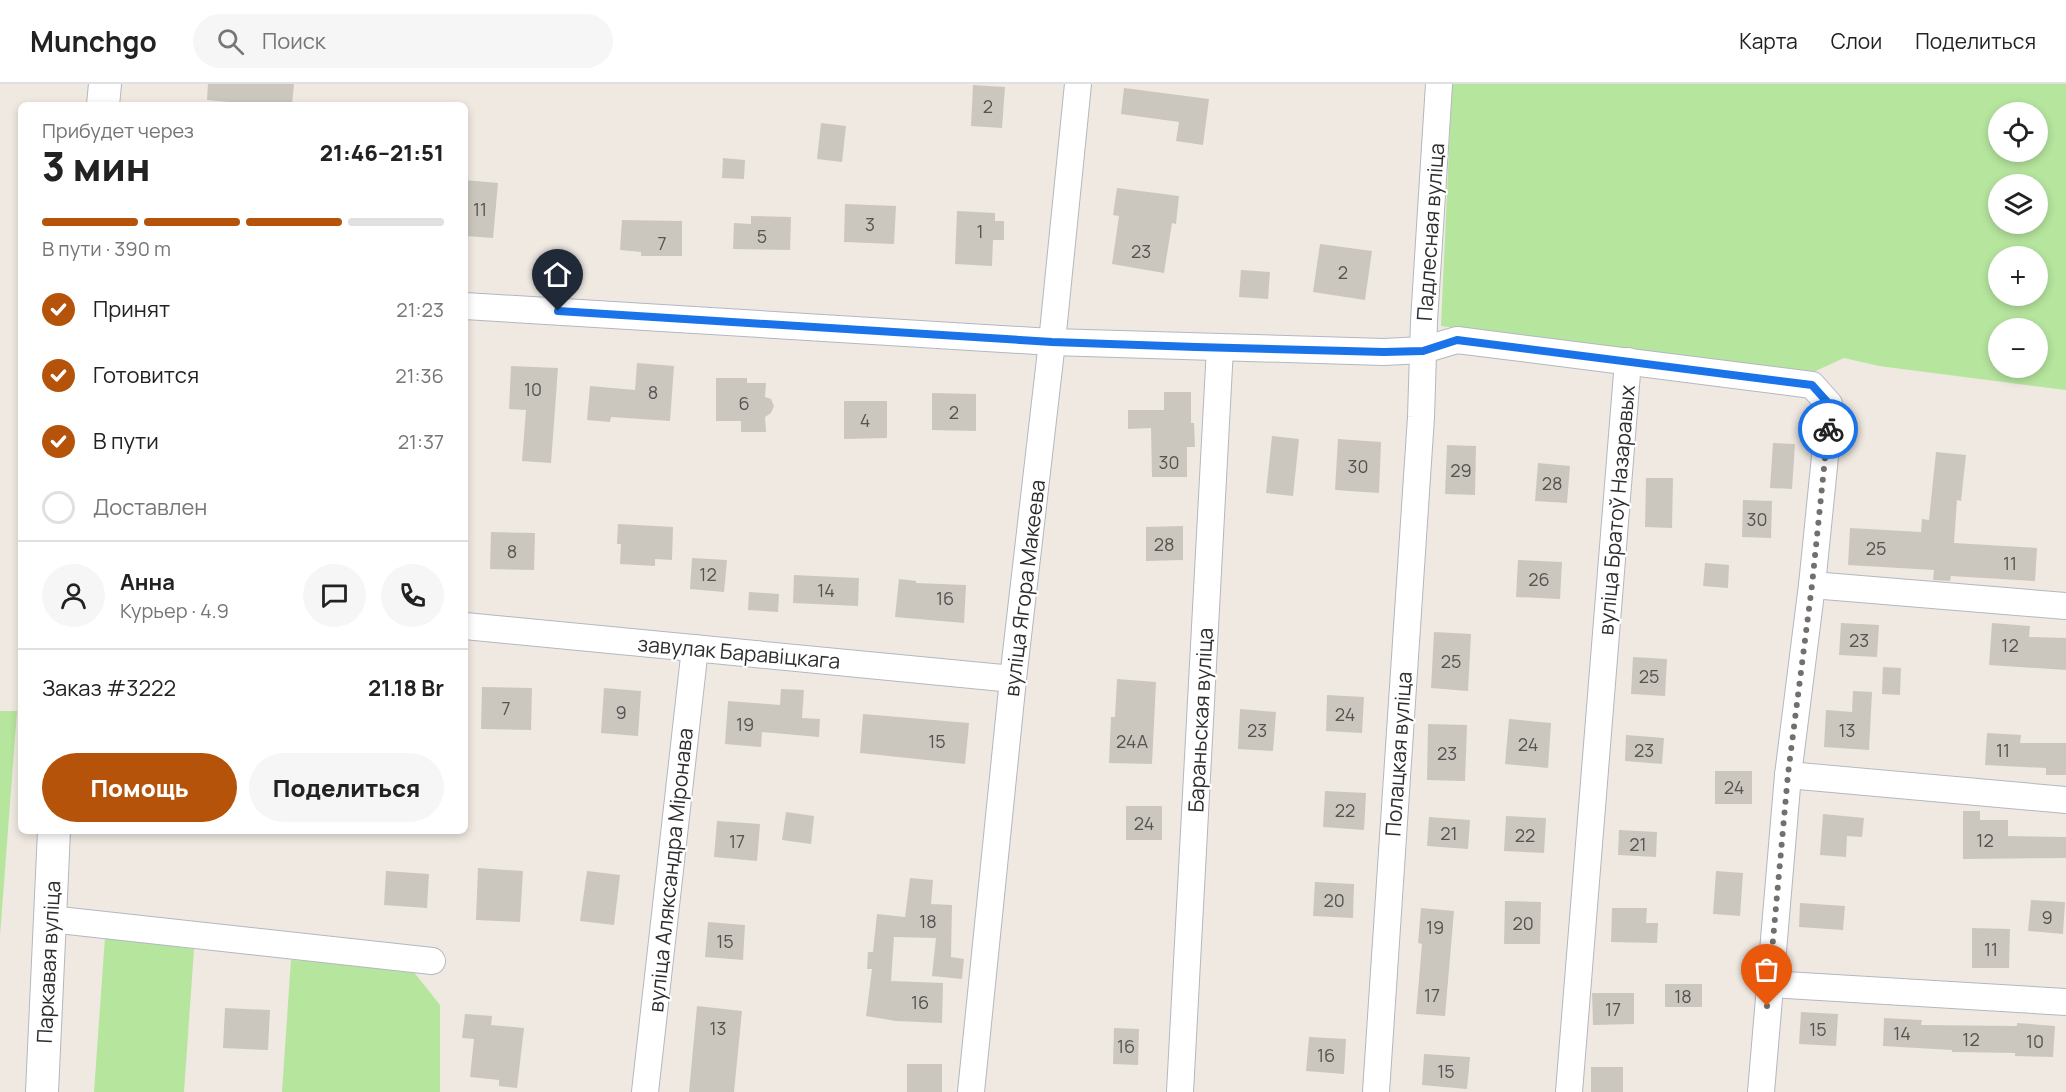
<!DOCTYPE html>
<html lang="ru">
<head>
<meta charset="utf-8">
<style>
	body { margin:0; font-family:Manrope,sans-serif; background:#f6f6f6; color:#222; height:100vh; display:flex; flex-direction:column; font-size:22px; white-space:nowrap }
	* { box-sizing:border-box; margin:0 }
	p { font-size:20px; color:#767676 }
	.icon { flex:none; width:33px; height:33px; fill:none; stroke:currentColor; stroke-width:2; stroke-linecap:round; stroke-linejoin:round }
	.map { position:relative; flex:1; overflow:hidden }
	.panel { position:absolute; left:18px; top:18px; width:450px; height:732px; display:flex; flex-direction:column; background:#fff; border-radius:9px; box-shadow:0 3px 9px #0003 }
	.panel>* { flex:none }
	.controls { position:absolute; left:1988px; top:18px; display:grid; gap:12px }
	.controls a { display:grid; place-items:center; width:60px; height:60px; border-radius:50%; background:#fff; box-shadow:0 3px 9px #0003; font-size:30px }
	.pin { position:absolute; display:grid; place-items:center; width:51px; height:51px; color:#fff; margin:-62px -26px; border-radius:50% 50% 50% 0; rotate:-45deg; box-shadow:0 0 6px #0007 }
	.pin .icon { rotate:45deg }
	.courier { position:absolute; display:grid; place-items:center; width:60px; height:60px; margin:-30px; border:4px solid #1a73e8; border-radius:50%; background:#fff; color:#222; box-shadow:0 2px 8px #0007 }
	.head em { font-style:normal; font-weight:800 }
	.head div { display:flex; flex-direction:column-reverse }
	.head { display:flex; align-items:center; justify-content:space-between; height:102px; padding:0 24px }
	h1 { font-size:39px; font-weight:800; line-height:45px }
	.bar { display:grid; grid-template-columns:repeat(4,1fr); gap:9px 6px; align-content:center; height:72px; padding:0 24px }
	.bar i { height:8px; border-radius:4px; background:#e0e0e0 }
	.bar .current { background:#b45309 }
	.bar p { grid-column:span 4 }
	.line { display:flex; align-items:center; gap:15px; padding:0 24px; border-top:2px solid #e0e0e0 }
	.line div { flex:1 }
	.round { display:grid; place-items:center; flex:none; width:63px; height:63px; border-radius:32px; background:#f6f6f6 }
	ol { padding:0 24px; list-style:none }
	li { display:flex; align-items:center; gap:18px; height:66px }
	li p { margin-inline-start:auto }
	li .icon { padding:6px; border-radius:50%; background:#b45309; color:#fff; stroke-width:4 }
	li:last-child { color:#767676 }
	li i { width:33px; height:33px; border:3px solid #e0e0e0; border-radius:50% }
	.cta { display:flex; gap:12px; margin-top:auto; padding:12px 24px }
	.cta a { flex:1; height:69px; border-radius:36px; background:#b45309; color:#fff; font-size:24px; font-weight:800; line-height:69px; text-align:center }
	.cta a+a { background:#f6f6f6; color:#222 }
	header { display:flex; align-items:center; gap:36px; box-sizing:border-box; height:84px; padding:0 30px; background:#fff; border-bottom:2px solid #e0e0e0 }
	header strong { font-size:28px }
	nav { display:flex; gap:33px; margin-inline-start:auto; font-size:21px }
	.search { width:420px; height:54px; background:#f6f6f6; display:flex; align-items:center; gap:15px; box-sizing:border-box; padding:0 21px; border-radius:33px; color:#767676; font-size:22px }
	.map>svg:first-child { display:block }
	.green { fill:#b6e59e; fill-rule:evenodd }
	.building { fill:#cbc7bf }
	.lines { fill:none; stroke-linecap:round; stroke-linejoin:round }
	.minor-casing { stroke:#b4b7c1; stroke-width:28 }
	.tertiary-casing { stroke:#b4b7c1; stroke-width:34 }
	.minor { stroke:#fff; stroke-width:26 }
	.tertiary { stroke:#fff; stroke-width:32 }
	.done { stroke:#726f6d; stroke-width:6; stroke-dasharray:0 10.8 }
	.route { stroke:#1a73e8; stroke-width:8 }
	.labels { text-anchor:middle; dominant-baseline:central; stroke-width:4.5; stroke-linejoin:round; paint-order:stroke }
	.number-label { font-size:18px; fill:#555452 }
	.street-label { font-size:21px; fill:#2e2e2e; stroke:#fff }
</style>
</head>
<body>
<header>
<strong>Munchgo</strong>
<div class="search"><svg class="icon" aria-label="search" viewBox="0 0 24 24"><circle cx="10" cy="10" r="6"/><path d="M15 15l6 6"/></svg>Поиск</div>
<nav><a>Карта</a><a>Слои</a><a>Поделиться</a></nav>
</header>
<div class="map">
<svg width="2066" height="1008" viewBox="0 0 2066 1008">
	<rect width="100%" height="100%" fill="#efe9e1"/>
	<g class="green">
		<path d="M1452 0H2066V306L1879 282 1844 274 1807 291 1441 242ZM1998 28H2037V68H1998ZM1998 100H2037V140H1998ZM1998 172H2037V212H1998ZM1998 244H2037V284H1998Z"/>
		<path d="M0 627H17L0 852Z"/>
		<path d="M105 853 194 865 184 1008H94Z"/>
		<path d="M291 876 409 882 440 921V1008H282Z"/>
	</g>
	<g class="building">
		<path d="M208 0H294L292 21H263L207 16Z"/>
		<path d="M973 1 1005 3 1002 44 971 42Z"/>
		<path d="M1124 4 1209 15 1203 61 1176 57 1179 38 1121 30Z"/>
		<path d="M821 39 846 42 842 78 817 75Z"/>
		<path d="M723 74 745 76 744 95 722 94Z"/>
		<path d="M465 96 498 99 493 154 465 152Z"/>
		<path d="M1117 104 1179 112 1176 140 1172 139 1164 189 1112 180 1119 132 1113 131Z"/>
		<path d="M845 120 896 122 894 160 844 158Z"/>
		<path d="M957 127 995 129V137H1004V156H993L992 182 955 180Z"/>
		<path d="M751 132 791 133 790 166 733 165 734 139 751 140Z"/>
		<path d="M622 136 682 137V172H641V168L620 166Z"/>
		<path d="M1320 160 1372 167 1365 216 1313 208Z"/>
		<path d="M1241 186 1270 188 1268 215 1239 213Z"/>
		<path d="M637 279 674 282 670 337 611 333 610 338 587 336 590 302 635 306Z"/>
		<path d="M511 282 558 284 551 379 522 377 526 326 509 325Z"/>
		<path d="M716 294H747V299H766L765 313 771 315 774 322 771 329 765 333 766 348H741V337H716Z"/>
		<path d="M1164 308H1191V339H1194L1195 363H1187V393H1152L1151 344 1128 345V326H1164Z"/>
		<path d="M932 309 976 310V347L932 346Z"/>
		<path d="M844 317H887V354L844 355Z"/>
		<path d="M1272 352 1299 355 1293 412 1266 409Z"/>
		<path d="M1338 355 1381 358 1379 409 1335 406Z"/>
		<path d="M1773 359 1795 360 1792 405 1770 404Z"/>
		<path d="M1447 361 1476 362 1475 411 1445 410Z"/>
		<path d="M1936 368 1966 371 1961 417 1957 416 1954 459 2037 464 2035 497 1951 492 1950 497 1933 496 1934 486 1848 481 1850 444 1921 448 1922 435 1929 436Z"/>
		<path d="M1538 379 1570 382 1567 419 1535 417Z"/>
		<path d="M1646 394H1673L1672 444 1645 443Z"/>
		<path d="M1743 416 1772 417 1771 454 1742 453Z"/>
		<path d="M618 440 673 443 672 476 655 475V482L620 480 621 460H617Z"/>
		<path d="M1183 442V476L1146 477V443Z"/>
		<path d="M491 448 535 449 534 486 490 485Z"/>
		<path d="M692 474 727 476 724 508 690 505Z"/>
		<path d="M1518 476 1562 478 1560 515 1516 513Z"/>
		<path d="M1705 479 1729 481 1728 504 1703 502Z"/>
		<path d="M794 491 859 494 858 522 793 519Z"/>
		<path d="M899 495 916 497V499L966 501 964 539 895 533Z"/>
		<path d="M749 508 779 510 778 528 748 526Z"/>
		<path d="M1841 539 1879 541 1877 573 1839 571Z"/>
		<path d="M1992 539 2030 542 2029 553 2066 554V586L1989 581Z"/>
		<path d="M1434 548 1471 550 1468 607 1431 604Z"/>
		<path d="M1633 573 1667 575 1665 612 1631 610Z"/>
		<path d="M1883 583 1901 584 1900 611 1882 610Z"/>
		<path d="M1117 595 1156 598 1152 680 1109 679 1111 633H1115Z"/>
		<path d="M482 603 532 604 531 646 481 645Z"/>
		<path d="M604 604 641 607 638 652 601 649Z"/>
		<path d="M781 605 804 606 802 634 820 635 819 653 762 648 761 663 725 660 728 617 780 621Z"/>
		<path d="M1853 607 1872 608 1869 666 1824 663 1826 626 1852 628Z"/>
		<path d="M1327 611 1364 613 1362 649 1326 647Z"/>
		<path d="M1240 625 1276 628 1273 667 1238 665Z"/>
		<path d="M863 630 969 639 965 680 860 669Z"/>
		<path d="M1509 635 1551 639 1548 684 1505 680Z"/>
		<path d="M1428 640 1467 641 1465 697 1427 696Z"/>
		<path d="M1987 649 2021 651 2020 659H2066V691H2046V684L1985 681Z"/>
		<path d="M1626 651 1664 654 1662 680 1625 677Z"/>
		<rect x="1715" y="687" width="37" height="33"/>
		<path d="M1325 707 1366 709 1364 746 1323 743Z"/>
		<rect x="1126" y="722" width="36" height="34"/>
		<path d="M1963 727H1980V736H2008V752L2066 753V774L1963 775Z"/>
		<path d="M786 728 814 732 811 760 782 756Z"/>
		<path d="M1823 730 1864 734 1862 753 1847 752 1846 773 1820 771Z"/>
		<path d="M1506 732 1546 734 1544 769 1504 767Z"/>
		<path d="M1429 733 1470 736 1468 765 1427 762Z"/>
		<path d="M717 737 760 740 757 777 714 773Z"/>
		<path d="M1619 746 1657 748 1656 773 1618 771Z"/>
		<path d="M478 784 523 787 520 838 476 836Z"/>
		<path d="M386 787 429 790 427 824 384 821Z"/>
		<path d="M587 787 620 791 614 841 580 837Z"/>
		<path d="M1716 787 1743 789 1740 832 1713 830Z"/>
		<path d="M910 794 933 796 931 820 952 821 951 873 964 875 962 895 932 892 936 854 894 853 891 897 943 899 942 939 896 937 866 932 872 885H867L868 868H873L877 830 905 833Z"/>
		<path d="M1315 798 1354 800 1353 834 1313 832Z"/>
		<path d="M2031 816 2065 818 2063 850 2028 847Z"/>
		<path d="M1505 817 1541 818 1540 860H1504Z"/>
		<path d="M1800 819 1845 822 1843 846 1799 843Z"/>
		<path d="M1421 824 1454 827 1445 932 1416 930 1422 860 1418 859Z"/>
		<path d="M1612 824H1647L1646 839H1658L1657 859 1611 858Z"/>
		<path d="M708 838 745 841 743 876 705 873Z"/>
		<path d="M1972 844 2010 845 2009 884H1972Z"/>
		<rect x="1665" y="900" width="37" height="23"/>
		<path d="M1592 909H1634V940L1593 941Z"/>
		<path d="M697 922 742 927 734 1008H689Z"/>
		<path d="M225 924 270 926 268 966 223 964Z"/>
		<path d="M1801 928 1838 930 1836 962 1799 960Z"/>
		<path d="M465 930 492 932 491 941 524 944 517 1004 499 1002V996L470 993 474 955 462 954Z"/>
		<path d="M1884 934 1922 936 1921 941 2017 942V939L2055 942 2053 973 2015 972V969L1952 968V966L1883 962Z"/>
		<path d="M1114 944 1139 945 1138 981 1113 980Z"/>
		<path d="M1309 953 1346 955 1344 990 1306 987Z"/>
		<path d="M1424 970 1470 973 1467 1005 1422 1001Z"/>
		<rect x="907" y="980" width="35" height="28"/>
		<rect x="1591" y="983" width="32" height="25"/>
	</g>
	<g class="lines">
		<g class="minor-casing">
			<g id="minor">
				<path d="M465 222 1052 258 1384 268 1423 266 1457 256 1812 301 1829 320 1828 343 1812 501 1788 691 1761 1008"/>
				<path d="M1812 501 2066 522"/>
				<path d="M465 542 1013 595"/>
				<path d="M1788 691 2066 716"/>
				<path d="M50 835 432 877"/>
				<path d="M1769 900 2066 918"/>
				<path d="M645 1008 695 564"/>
				<path d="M971 1008 1013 595 1052 258 1078 0"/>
				<path d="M1180 1008 1220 264"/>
				<path d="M1376 1008 1421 333 1424 237 1439 0"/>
				<path d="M1569 1008 1628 277"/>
			</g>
		</g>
		<g class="tertiary-casing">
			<g id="tertiary">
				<path d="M103 21 105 0"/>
				<path d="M42 1008 54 747"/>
			</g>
		</g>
		<use href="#minor" class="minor"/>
		<use href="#tertiary" class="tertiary"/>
	</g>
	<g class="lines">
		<path class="done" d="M1767 922 1788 690 1812 501 1828 345"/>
		<path class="route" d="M558 227 1052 258 1196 263 1384 268 1423 267 1457 256 1812 301 1829 320 1828 345"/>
	</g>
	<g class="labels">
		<g class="number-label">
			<text x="988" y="22">2</text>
			<text x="480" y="125">11</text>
			<text x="870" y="140">3</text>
			<text x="980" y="147">1</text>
			<text x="762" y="152">5</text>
			<text x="662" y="159">7</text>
			<text x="1141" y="167">23</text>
			<text x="1343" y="188">2</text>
			<text x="533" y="305">10</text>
			<text x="653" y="308">8</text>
			<text x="744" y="319">6</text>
			<text x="954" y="328">2</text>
			<text x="865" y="336">4</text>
			<text x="1169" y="378">30</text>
			<text x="1358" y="382">30</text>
			<text x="1461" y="386">29</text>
			<text x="1552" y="399">28</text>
			<text x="1757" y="435">30</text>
			<text x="1164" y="460">28</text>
			<text x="1876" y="464">25</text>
			<text x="512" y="467">8</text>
			<text x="2010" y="479">11</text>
			<text x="708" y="490">12</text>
			<text x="1539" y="495">26</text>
			<text x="826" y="506">14</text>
			<text x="945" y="514">16</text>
			<text x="1859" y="556">23</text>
			<text x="2010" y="561">12</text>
			<text x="1451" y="577">25</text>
			<text x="1649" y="592">25</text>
			<text x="506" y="624">7</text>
			<text x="621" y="628">9</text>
			<text x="1345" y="630">24</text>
			<text x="745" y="640">19</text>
			<text x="1257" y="646">23</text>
			<text x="1847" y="646">13</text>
			<text x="937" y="657">15</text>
			<text x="1132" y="657">24А</text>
			<text x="1528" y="660">24</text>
			<text x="1644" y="666">23</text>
			<text x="2003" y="666">11</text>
			<text x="1447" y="669">23</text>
			<text x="1734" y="703">24</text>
			<text x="1345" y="726">22</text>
			<text x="1144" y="739">24</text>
			<text x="1449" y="749">21</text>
			<text x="1525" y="751">22</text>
			<text x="1985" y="756">12</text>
			<text x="737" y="757">17</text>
			<text x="1638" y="760">21</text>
			<text x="1334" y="816">20</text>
			<text x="2047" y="833">9</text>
			<text x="928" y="837">18</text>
			<text x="1523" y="839">20</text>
			<text x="1435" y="843">19</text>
			<text x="725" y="857">15</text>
			<text x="1991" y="865">11</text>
			<text x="1432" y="911">17</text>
			<text x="1683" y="912">18</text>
			<text x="920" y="918">16</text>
			<text x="1613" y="925">17</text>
			<text x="718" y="944">13</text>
			<text x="1818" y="945">15</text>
			<text x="1902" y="949">14</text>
			<text x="1971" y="955">12</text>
			<text x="2035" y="957">10</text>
			<text x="1126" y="962">16</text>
			<text x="1326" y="971">16</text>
			<text x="1446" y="987">15</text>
		</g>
		<g class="street-label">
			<text transform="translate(1430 148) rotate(-86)">Падлесная вуліца</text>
			<text transform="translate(1616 426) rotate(-85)">вуліца Братоў Назаравых</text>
			<text transform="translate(1024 504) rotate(-83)">вуліца Ягора Макеева</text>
			<text transform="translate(739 568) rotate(5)">завулак Баравіцкага</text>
			<text transform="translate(1200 636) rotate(-87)">Бараньская вуліца</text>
			<text transform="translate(1398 670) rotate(-86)">Полацкая вуліца</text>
			<text transform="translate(670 786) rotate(-84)">вуліца Аляксандра Міронава</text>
			<text transform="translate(48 878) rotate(-87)">Паркавая вуліца</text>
		</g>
	</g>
</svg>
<div class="controls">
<a><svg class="icon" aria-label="locate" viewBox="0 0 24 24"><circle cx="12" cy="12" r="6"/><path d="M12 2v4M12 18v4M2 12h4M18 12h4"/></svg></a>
<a><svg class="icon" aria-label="layers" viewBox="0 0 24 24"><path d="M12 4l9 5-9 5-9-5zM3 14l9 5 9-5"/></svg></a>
<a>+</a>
<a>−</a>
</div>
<div class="pin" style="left:1767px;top:922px;background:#ea580c"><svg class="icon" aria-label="bag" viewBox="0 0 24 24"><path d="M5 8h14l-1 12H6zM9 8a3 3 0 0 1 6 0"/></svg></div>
<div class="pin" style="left:558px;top:227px;background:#1f2937"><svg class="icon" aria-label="home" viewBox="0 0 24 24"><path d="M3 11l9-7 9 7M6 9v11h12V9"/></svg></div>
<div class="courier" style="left:1828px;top:345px"><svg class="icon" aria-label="bike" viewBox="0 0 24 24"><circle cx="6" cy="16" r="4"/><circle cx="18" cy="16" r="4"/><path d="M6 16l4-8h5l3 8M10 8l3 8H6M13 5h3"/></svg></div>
<section class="panel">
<div class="head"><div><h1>3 мин</h1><p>Прибудет через</p></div><em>21:46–21:51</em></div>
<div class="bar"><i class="current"></i><i class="current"></i><i class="current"></i><i></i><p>В пути · 390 m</p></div>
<ol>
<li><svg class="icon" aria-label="check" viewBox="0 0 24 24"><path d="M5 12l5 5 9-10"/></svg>Принят<p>21:23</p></li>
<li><svg class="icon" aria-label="check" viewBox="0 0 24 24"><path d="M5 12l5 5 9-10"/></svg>Готовится<p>21:36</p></li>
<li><svg class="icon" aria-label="check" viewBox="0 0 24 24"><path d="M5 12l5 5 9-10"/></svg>В пути<p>21:37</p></li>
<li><i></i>Доставлен</li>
</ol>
<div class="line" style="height:108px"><a class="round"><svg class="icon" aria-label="person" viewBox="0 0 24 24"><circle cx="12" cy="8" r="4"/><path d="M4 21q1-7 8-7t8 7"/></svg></a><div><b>Анна</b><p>Курьер · 4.9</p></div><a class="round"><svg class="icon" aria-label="chat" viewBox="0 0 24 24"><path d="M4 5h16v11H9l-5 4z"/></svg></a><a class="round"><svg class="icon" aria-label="phone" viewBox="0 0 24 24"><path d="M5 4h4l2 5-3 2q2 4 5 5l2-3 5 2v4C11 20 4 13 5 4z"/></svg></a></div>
<div class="line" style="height:78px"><div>Заказ #3222</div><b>21.18 Br</b></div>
<div class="cta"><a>Помощь</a><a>Поделиться</a></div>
</section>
</div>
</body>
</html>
